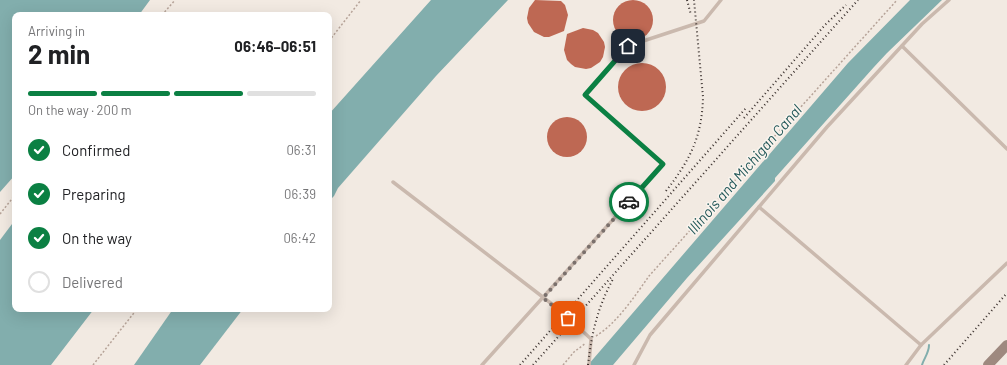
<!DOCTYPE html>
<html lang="en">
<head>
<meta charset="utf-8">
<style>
	body { margin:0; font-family:Barlow,sans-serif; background:#f2f2f2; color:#202124; height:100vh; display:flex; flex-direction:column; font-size:15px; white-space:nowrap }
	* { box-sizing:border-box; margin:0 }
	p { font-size:13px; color:#757577 }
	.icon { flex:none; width:22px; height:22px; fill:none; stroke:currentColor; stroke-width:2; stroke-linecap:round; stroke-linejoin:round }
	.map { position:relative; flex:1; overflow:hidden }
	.sheet { position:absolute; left:12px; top:12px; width:320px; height:300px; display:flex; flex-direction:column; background:#fff; border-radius:8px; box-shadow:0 4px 16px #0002 }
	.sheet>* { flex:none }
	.pin { position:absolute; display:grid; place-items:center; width:34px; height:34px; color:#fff; margin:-17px; border-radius:8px; box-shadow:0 2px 6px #0006 }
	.courier { position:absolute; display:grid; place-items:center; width:40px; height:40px; margin:-20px; border:3px solid #0b8043; border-radius:50%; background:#fff; color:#222; box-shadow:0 1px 5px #0007 }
	.head em { font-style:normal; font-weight:700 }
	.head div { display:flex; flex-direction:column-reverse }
	.head { display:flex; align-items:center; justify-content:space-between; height:68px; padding:0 16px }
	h1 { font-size:26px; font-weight:700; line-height:30px }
	.bar { display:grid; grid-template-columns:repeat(4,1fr); gap:6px 4px; align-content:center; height:48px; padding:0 16px }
	.bar i { height:5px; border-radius:3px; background:#e0e0e0 }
	.bar .active { background:#0b8043 }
	.bar p { grid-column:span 4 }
	ol { padding:0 16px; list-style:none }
	li { display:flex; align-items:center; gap:12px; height:44px }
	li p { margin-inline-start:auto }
	li .icon { padding:4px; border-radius:50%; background:#0b8043; color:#fff; stroke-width:4 }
	li:last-child { color:#757577 }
	li i { width:22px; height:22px; border:2px solid #e0e0e0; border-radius:50% }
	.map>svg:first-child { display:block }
	.water { fill:#82aead }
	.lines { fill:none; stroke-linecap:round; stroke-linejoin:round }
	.stream { stroke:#82aead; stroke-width:2 }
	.building { fill:#be6853 }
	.path { stroke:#b6a398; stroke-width:1.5; stroke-dasharray:2 2; stroke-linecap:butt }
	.service { stroke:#cab9ae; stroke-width:3.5 }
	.secondary { stroke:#9e897f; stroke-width:10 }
	.rail { stroke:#392f2c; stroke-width:2; stroke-dasharray:1 3; stroke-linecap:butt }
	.done { stroke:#7a706c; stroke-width:4; stroke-dasharray:0 7.2 }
	.route { stroke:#0b8043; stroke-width:5 }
	.labels { text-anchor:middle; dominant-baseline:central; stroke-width:3; stroke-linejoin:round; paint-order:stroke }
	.water-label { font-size:15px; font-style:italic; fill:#235859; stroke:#faf4ee }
</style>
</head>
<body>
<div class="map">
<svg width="1007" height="365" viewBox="0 0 1007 365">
	<rect width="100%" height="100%" fill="#f2eae2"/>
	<g class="water">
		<path d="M0 0H150L139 15H15V175L0 192Z"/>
		<path d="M431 0H508L436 76 338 188 334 196 329 201V114Z"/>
		<path d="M910 0H942L887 53 874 67 775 178V181L687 278 613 365H588L848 63Z"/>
		<path d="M15 220V309H94L51 365H0V240Z"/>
		<path d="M173 309H243L200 365H134Z"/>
	</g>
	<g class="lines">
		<path class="stream" d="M922 365C924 358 929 353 929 345"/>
	</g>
	<g class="building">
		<circle cx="633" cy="20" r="20"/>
		<path d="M535 0 561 1 565 5 568 15 564 31 549 37H544L534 32 528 23 527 18 529 8Z"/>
		<path d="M583 28 593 30 598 33 604 42 605 47 603 57 600 62 591 68 586 69 575 67 571 64 567 60 564 50 567 34Z"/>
		<circle cx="642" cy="87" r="24"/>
		<circle cx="567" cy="137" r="20"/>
	</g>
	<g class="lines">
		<g class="path">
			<path d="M162 15 175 0"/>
			<path d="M329 41 361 0"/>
			<path d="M0 214 15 195"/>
			<path d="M596 336C617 323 635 296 649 276L897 0"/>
			<path d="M93 365 137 309"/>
			<path d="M563 365 574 352 586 343"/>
		</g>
		<g class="service">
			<path d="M902 46 1007 149"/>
			<path d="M393 182 561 311 591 339 589 365"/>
			<path d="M759 207 921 345"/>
			<path d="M482 365 663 164 585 95 628 46 704 21 721 0"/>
			<path d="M634 365 650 335 827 127 922 24 949 0"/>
			<path d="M906 365 921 345 1007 263"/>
		</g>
		<path class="secondary" d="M988 365 1007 345"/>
		<g class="rail">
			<path d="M687 0 691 15"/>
			<path d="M744 118 825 25 846 5"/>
			<path d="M666 191C690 160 702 137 703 97L694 0"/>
			<path d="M520 365 746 108"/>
			<path d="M533 365 858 0"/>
			<path d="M588 365C592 332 597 309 613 279"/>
			<path d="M944 365 1007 293"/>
		</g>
	</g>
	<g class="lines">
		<path class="done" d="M568 318 543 298 629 202"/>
		<path class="route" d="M628 46 585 95 663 164 629 202"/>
	</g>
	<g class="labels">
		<g class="water-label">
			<text transform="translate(744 169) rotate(-49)">Illinois and Michigan Canal</text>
		</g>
	</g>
</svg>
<div class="pin" style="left:568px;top:318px;background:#ea580c"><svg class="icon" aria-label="bag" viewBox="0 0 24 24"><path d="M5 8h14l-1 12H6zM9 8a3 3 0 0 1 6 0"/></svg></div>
<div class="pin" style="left:628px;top:46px;background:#1f2937"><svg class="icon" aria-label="home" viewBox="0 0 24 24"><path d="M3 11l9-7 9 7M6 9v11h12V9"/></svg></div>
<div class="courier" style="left:629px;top:202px"><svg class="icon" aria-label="car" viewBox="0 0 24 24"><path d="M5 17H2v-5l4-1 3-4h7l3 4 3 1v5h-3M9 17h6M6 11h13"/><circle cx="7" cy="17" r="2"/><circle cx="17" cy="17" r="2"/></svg></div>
<section class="sheet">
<div class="head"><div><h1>2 min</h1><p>Arriving in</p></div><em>06:46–06:51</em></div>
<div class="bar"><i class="active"></i><i class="active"></i><i class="active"></i><i></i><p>On the way · 200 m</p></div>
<ol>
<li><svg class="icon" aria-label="check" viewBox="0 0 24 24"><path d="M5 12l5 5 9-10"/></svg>Confirmed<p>06:31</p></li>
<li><svg class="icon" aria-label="check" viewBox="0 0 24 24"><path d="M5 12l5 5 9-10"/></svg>Preparing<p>06:39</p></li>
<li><svg class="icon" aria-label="check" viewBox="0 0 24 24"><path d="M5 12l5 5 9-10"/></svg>On the way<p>06:42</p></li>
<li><i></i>Delivered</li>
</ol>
</section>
</div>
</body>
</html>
